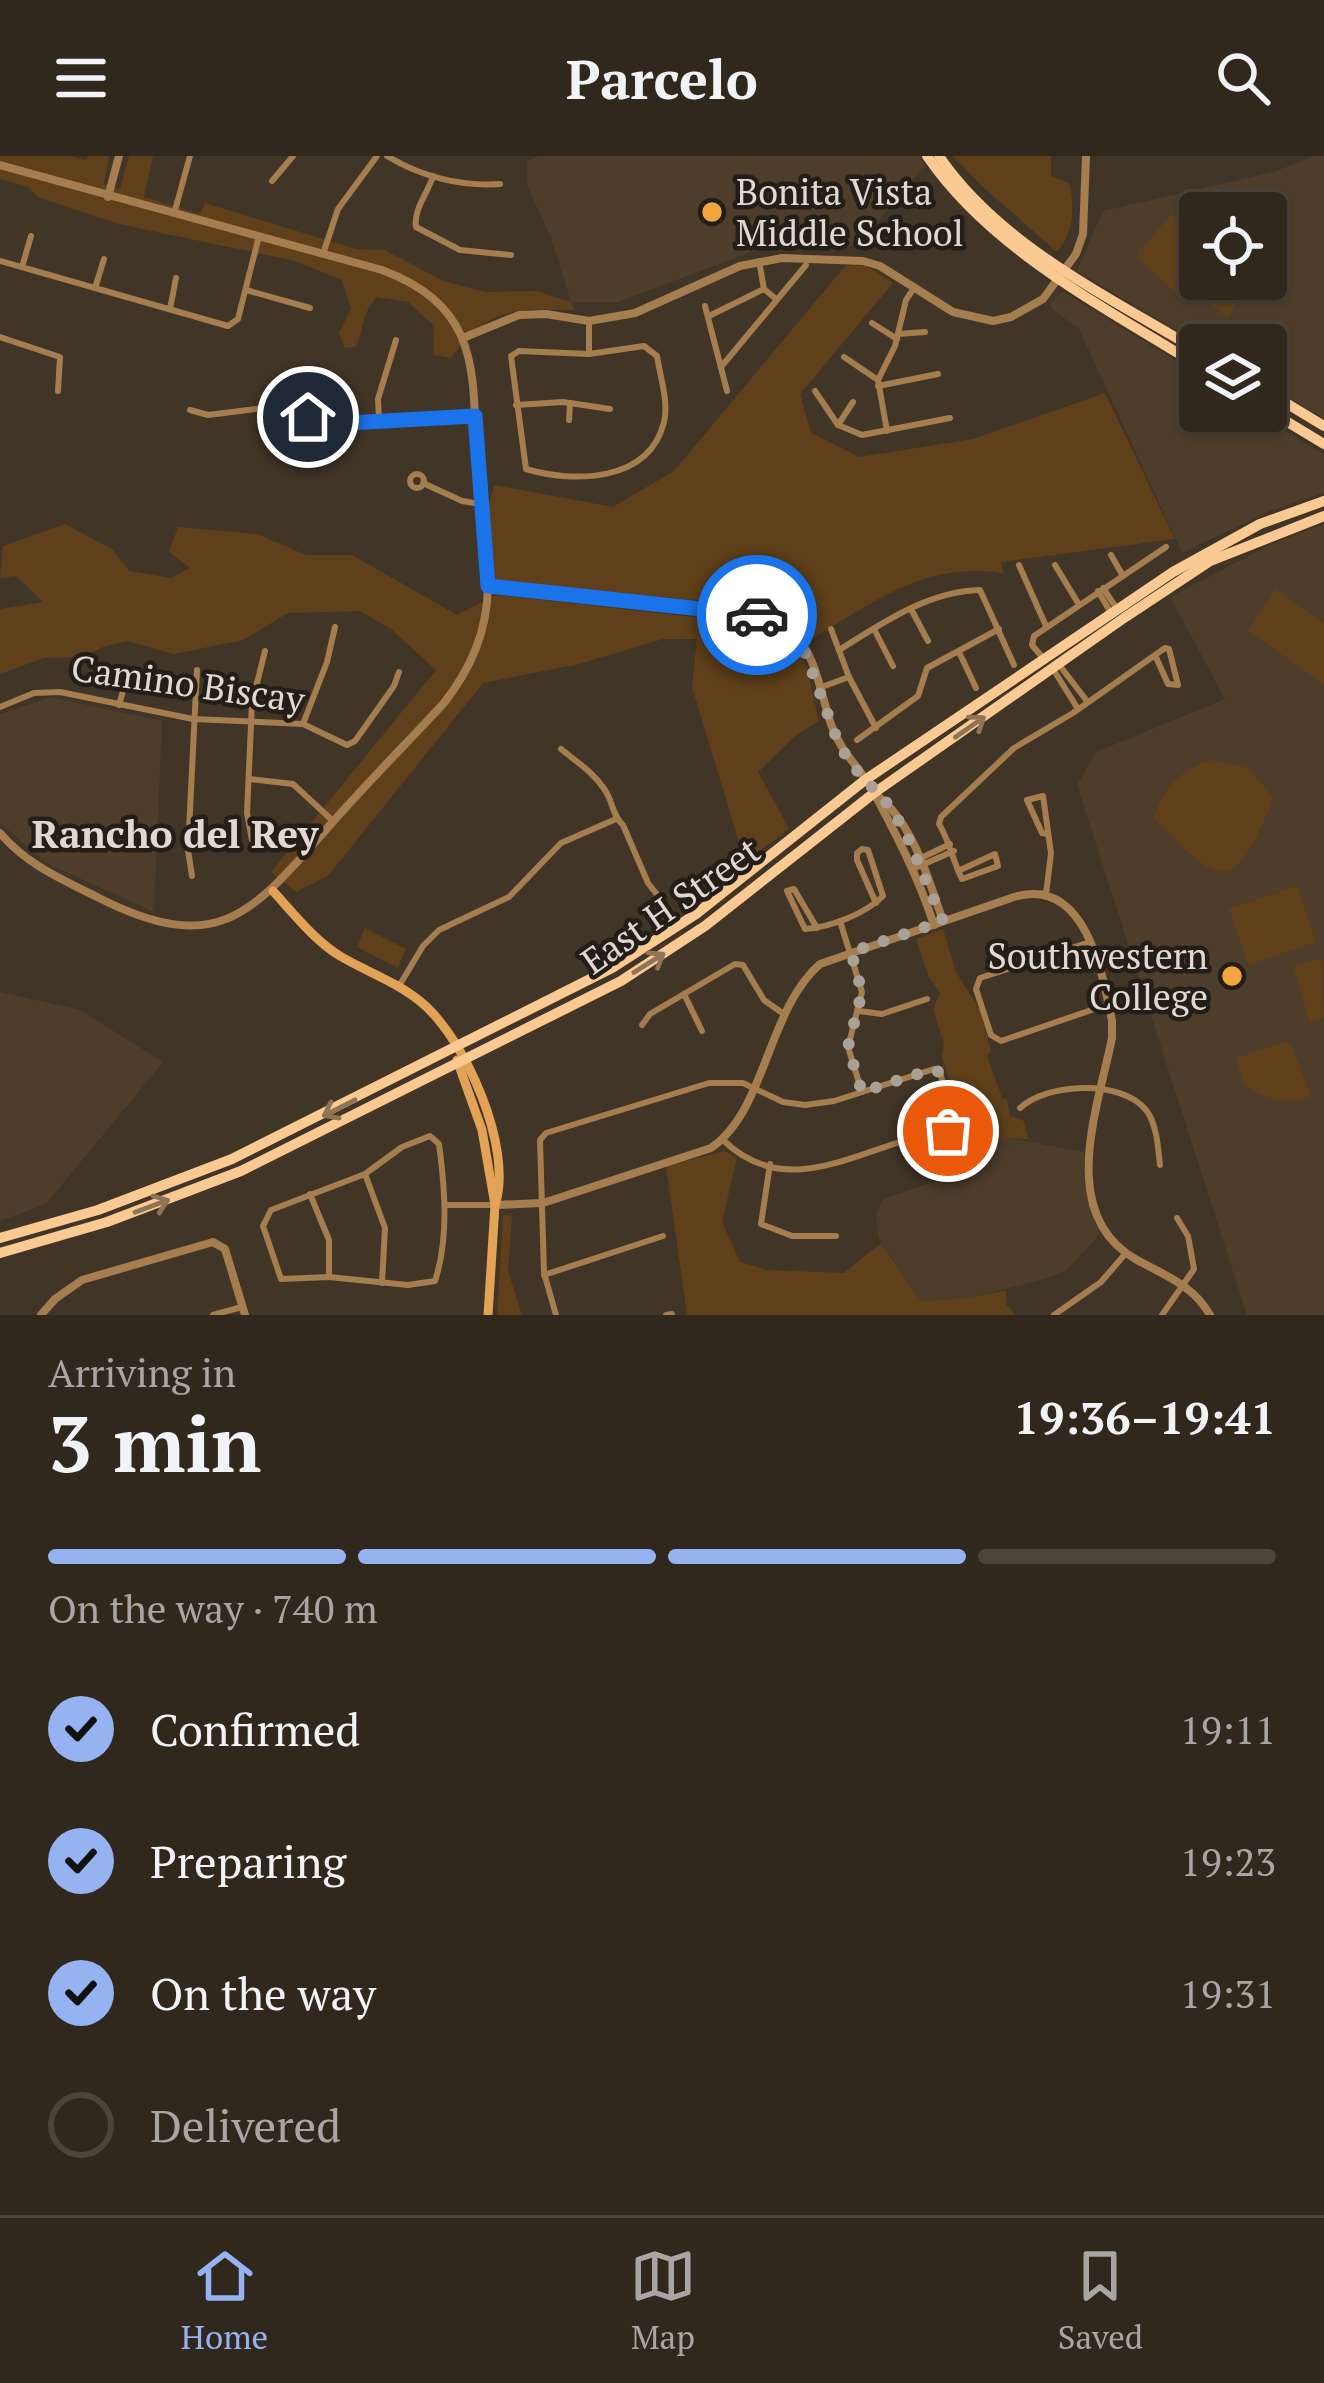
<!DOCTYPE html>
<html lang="en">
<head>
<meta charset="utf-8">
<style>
	body { margin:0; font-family:"PT Serif",serif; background:#3d342a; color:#f1f3f6; height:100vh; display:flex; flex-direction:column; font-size:45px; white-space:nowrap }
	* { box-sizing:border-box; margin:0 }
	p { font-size:39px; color:#a8a6a4 }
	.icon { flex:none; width:66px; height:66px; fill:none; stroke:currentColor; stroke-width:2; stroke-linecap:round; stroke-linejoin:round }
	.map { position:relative; height:1159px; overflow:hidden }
	.side { display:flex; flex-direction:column; background:#31281d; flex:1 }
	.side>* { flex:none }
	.controls { position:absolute; left:1179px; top:36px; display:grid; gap:24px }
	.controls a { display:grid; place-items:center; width:108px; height:108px; border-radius:12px; background:#31281d; box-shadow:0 3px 9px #0004,0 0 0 3px #4c443b; font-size:60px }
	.pin { position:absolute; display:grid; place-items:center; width:102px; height:102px; color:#fff; margin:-51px; border:6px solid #fff; border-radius:50%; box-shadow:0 3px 12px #0007 }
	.courier { position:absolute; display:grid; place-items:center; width:120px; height:120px; margin:-60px; border:9px solid #1a73e8; border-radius:50%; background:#fff; color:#222; box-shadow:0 3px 15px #0007 }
	.headline em { font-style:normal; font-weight:700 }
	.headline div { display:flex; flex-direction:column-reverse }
	.headline { display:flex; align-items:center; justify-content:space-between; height:204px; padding:0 48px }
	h1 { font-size:78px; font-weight:700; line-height:90px }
	.bar { display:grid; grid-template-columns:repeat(4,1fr); gap:18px 12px; align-content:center; height:144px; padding:0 48px }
	.bar i { height:15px; border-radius:9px; background:#4c443b }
	.bar .selected { background:#95b2f1 }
	.bar p { grid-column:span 4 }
	ol { padding:0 48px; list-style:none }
	li { display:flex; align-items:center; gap:36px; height:132px }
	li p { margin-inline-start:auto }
	li .icon { padding:12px; border-radius:50%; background:#95b2f1; color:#111; stroke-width:4 }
	li:last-child { color:#a8a6a4 }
	li i { width:66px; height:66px; border:6px solid #4c443b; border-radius:50% }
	header { display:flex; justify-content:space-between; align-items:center; height:156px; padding:0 48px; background:#31281d; font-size:54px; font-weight:700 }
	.tabs { display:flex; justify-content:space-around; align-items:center; height:168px; border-top:3px solid #4c443b; background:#31281d; font-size:33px; color:#a8a6a4 }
	.tabs a { display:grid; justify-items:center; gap:6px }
	.tabs .selected { color:#95b2f1 }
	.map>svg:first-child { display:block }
	.built { fill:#4e3d2b; fill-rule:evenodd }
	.green { fill:#5f401a }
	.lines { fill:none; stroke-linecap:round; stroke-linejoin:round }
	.minor { stroke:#a57d4f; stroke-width:6 }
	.tertiary { stroke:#a57d4f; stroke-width:8 }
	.secondary { stroke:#e3a357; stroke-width:9 }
	.primary { stroke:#fbca93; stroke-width:10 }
	.oneway { stroke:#8f7455 }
	.done { stroke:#a9a096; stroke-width:12; stroke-dasharray:0 21.6 }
	.route { stroke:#1a73e8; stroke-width:15 }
	.poi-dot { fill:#f2a541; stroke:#231e17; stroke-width:4.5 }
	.labels { text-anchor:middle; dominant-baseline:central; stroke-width:9; stroke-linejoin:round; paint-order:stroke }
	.poi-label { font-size:36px; fill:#e1d9d1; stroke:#231e17; text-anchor:start }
	.street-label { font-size:36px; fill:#e1d9d1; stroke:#231e17 }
	.neighbourhood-label { font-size:39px; font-weight:bold; fill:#e1d9d1; stroke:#231e17 }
</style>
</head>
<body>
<header><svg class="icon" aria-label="menu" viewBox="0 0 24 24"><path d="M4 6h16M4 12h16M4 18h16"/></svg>Parcelo<svg class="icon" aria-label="search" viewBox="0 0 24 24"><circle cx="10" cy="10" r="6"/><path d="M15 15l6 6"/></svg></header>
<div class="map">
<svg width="1324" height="1159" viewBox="0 0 1324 1159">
	<rect width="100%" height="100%" fill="#413527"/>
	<g class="built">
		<path d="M539 0H921L925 9 857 90 759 93 618 146H571L551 82 527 29V5Z"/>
		<path d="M1313 0H1324V263L1266 228V189H1201L1077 115 1103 55 1274 16ZM1200 57H1266V123H1200Z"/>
		<path d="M1063 136 1200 219V255H1256L1324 299V337L1272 354 1182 397 1079 173 1052 153 1050 147Z"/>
		<path d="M1324 368V1159H1247L1077 629 1096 596 1225 543 1170 441 1272 388Z"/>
		<path d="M50 541 162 565 154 756 46 707 0 667V558Z"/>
		<path d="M0 836 80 854 163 906 46 1048 0 1065Z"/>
		<path d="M1007 982 1085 996 1083 1019 1091 1058 1100 1078 1067 1114 1041 1124 970 1142 921 1145 878 1081 876 1058 883 1043 968 1014 973 999Z"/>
	</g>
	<g class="green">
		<path d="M0 0H68L86 4 88 0H109L104 28 120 33 129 0H153L144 41 200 58 205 47 356 93 384 94 444 125 485 136 536 135 571 146 574 154C513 154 490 149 451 202L433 199 434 170 408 146 376 141 366 157 357 190 345 192 339 177 351 153 342 124 295 105 119 68 40 42 28 31 0 23Z"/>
		<path d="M953 0H1051V20L1069 27C1075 52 1074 77 1057 96L983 31Z"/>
		<path d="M1172 58C1203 77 1206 116 1175 136L1139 103 1138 96Z"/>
		<path d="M846 109 866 110 893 127 800 238 811 277 859 301 973 283 1105 237 1175 383 1001 406 1003 417C925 404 872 448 808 485L787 462 761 450 499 426 495 422 487 358 494 329 613 351 674 315Z"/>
		<path d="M1200 120V123H1252L1228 161 1190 136Z"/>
		<path d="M65 368 112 393 129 415 171 422 190 412 169 396 178 371 257 378 306 399H352L457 459 496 439 767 469 794 484 807 513 819 565 795 580 758 616 789 673 745 706 692 531 697 483H663L579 508 483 527 328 720 296 736 271 716 436 514 391 473 360 455 288 457 243 484 174 498 127 485 105 490 83 501 44 502 0 518V453L43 446 16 420 0 422 3 390Z"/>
		<path d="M1276 433 1324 467V528L1248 475Z"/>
		<path d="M1213 604 1248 612 1274 642C1233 739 1224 734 1153 662 1164 632 1180 612 1213 604Z"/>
		<path d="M1297 730 1316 786 1248 809 1229 753Z"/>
		<path d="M365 772 406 793 398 812 357 791Z"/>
		<path d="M943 773 956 816 981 856 991 895 987 900 1002 942 1007 944 1010 960 1024 965 1028 983 1007 982 973 999 942 900 944 888 933 853 940 837 929 821 916 783Z"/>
		<path d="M1322 802 1324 862 1310 867 1293 811Z"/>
		<path d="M1285 886 1291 888 1311 940C1285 950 1267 943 1244 929L1236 902Z"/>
		<path d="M725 995 737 1002 722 1066 740 1106 767 1114 844 1117 881 1087 921 1145 970 1142 1006 1134V1148L1015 1159H687L666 1010Z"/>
		<path d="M503 1059 512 1060 508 1115 522 1159H497Z"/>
	</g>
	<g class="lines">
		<g class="minor">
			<path d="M387 0C420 20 460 31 500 28"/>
			<path d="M433 20C428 37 413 54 416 71L460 94 511 99"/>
			<path d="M272 25 293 0"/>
			<path d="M174 58 190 0"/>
			<path d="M323 98 338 53 377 0"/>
			<path d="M0 105 228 170 238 163 259 80"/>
			<path d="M759 105 764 133 776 143"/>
			<path d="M22 111 31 80"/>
			<path d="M95 132 104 103"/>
			<path d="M246 134 310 152"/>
			<path d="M705 150 727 235"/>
			<path d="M170 153 176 122"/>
			<path d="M709 160 764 133"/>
			<path d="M872 167 897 183"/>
			<path d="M898 178 925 176"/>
			<path d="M0 181 60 201 58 235"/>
			<path d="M644 190 657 200C660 220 669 247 664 266 649 327 573 327 526 313L511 200 519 195 589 198Z"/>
			<path d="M589 198V165"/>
			<path d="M844 201 878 224"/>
			<path d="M721 211 806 109"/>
			<path d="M878 230 938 218"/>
			<path d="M815 235 838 269 862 279 950 262"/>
			<path d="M516 249 563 246 610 253"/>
			<path d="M190 254 208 259 273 251 332 267 475 260"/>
			<path d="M569 264 570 247"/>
			<path d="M379 265 378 243 396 184"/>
			<path d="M838 269 853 246"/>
			<path d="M887 275 878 224 895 190 906 144 914 132"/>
			<circle cx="417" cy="325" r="7"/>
			<path d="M423 327 462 345 480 348"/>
			<path d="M1111 399 1123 420"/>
			<path d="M1019 409 1046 470"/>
			<path d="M1055 409 1078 447"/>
			<path d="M1103 432 1117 453"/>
			<path d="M1098 435 1111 457"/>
			<path d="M911 453 928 485"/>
			<path d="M831 473 849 521 876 572"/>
			<path d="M874 473 893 510"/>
			<path d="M839 494C881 468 928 435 980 434L1014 509"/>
			<path d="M959 496 976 532"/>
			<path d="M1043 502 1032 489 1034 480 1166 391"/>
			<path d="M1060 510 1087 545"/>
			<path d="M1053 513 1078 553"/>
			<path d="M819 532 849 521"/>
			<path d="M119 549 127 521"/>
			<path d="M0 551 34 537 60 536 193 563 303 568 347 589 355 585 394 530 399 516"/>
			<path d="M303 568 327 506 335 471"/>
			<path d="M857 584 918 540 927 512 999 473"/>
			<path d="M561 593C577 606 593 616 605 634 613 646 612 659 623 669L648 727 680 768"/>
			<path d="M250 623 293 628 333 665"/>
			<path d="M252 684 247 657 252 547 265 495"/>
			<path d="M921 702 950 688"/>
			<path d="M915 712 954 695"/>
			<path d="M958 715 995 698 998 710 962 723C953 706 950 686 939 668L941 661 1014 592 1073 557 1165 492 1169 493 1178 529 1168 528 1155 499"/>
			<path d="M192 720 188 694 197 514"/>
			<path d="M1046 738 1051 697 1043 640 1027 644 1042 677 1048 678"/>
			<path d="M840 765 862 836 848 891 862 936"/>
			<path d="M817 772 794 733 787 735 805 773C831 771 865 758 883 740L868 694 862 693 857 697V704L876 747"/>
			<path d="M1090 786 980 822 976 833 991 879 1001 885 1109 848"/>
			<path d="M399 830 423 790 439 774 509 741 561 687 616 663"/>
			<path d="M684 838 702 875"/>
			<path d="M859 855 882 858 927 843"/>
			<path d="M642 869 650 858 735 808 743 809 764 844 785 859"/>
			<path d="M1020 952C1047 927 1121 923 1146 954 1157 968 1158 992 1160 1009"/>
			<path d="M430 980 439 988C445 1033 449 1082 435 1125L408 1129 329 1121 281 1123 263 1070 271 1054 365 1018 402 991Z"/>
			<path d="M770 1008 761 1068 792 1080H836"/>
			<path d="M365 1018 385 1072 382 1127"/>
			<path d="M310 1038 329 1084V1121"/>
			<path d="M445 1049H495"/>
			<path d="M544 1119 663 1080"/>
			<path d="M213 1159 242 1151"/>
			<path d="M556 1159 544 1117 540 984 546 977 709 927H743L783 946 805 949 834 945 934 913 940 916 952 962 945 976C872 982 793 1052 723 984"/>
			<path d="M666 1159 672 1158"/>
			<path d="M1054 1159 1101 1126 1126 1097"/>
			<path d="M1162 1159 1194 1113 1188 1080 1177 1062"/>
		</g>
		<g class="tertiary">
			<path d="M0 9 382 114C483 152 472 218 477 308 479 349 485 390 488 431 487 476 471 512 444 547 406 588 367 627 331 668 253 756 220 803 99 742 63 724 27 709 0 677"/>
			<path d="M108 41 119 0"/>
			<path d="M463 182 519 159 546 158 589 165 635 157 740 110 782 102 863 105 880 110 953 156 993 165 1011 161 1043 143 1076 98 1083 78 1086 0"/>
			<path d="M488 431 742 455C761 460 778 463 793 477 817 499 821 541 832 571 841 596 859 611 872 633 896 678 918 720 934 769"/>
			<path d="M875 638C912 664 929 724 943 765"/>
			<path d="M495 1049 543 1047 711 992C766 955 767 854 820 808L1014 741C1084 720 1102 813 1112 865V882C1098 952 1056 1059 1137 1104 1166 1120 1193 1129 1210 1159"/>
			<path d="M41 1159 55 1143 82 1124 213 1086 225 1093 245 1159"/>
		</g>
		<g class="secondary">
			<path d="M273 735C293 757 315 785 340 800 367 816 397 826 421 846 465 882 514 993 495 1049L488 1159"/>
			<path d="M457 904 482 974 495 1049"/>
		</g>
		<g class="primary">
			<path d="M927 0C992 95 1105 151 1200 211"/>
			<path d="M939 0C1000 90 1110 141 1200 196"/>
			<path d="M1266 235 1324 270"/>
			<path d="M1266 253 1324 288"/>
			<path d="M0 1082 98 1054 232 1003 612 812 696 758 865 624 1173 416 1260 368 1324 345"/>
			<path d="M0 1097 107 1066 241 1015 621 825 705 770 874 637 1124 462 1210 405 1324 360"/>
		</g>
	</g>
	<defs><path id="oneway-shaft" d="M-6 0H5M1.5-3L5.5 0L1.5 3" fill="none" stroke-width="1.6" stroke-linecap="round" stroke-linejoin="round" transform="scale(3)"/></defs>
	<g class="oneway">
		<use href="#oneway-shaft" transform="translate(970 571) rotate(-35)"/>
		<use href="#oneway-shaft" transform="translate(649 807) rotate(-32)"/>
		<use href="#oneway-shaft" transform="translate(339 952) rotate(153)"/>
		<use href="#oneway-shaft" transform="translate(152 1050) rotate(-20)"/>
	</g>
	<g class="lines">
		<path class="done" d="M757 459 773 462 802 488 835 578 849 606 886 646 904 673 943 765 851 796 862 836 848 891 862 936 930 914 940 916 952 962 948 975"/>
		<path class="route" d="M308 261 348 267 475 260 488 430 757 459"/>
	</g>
	<g class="poi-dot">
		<circle cx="712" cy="56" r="12"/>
		<circle cx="1232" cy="820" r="12"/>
	</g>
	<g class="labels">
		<g class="poi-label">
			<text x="736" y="35">Bonita Vista<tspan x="736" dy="41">Middle School</tspan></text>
			<text x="1208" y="799" text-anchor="end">Southwestern<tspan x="1208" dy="41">College</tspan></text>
		</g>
		<g class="street-label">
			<text transform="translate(188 527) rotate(8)">Camino Biscay</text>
			<text transform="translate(670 749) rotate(-35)">East H Street</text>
		</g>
		<g class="neighbourhood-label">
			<text x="175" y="677">Rancho del Rey</text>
		</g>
	</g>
</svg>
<div class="controls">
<a><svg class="icon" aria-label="locate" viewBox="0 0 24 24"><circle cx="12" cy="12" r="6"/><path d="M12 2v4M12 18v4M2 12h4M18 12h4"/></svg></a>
<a><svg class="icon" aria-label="layers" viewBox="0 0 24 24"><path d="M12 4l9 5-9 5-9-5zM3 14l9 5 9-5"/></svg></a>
</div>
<div class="pin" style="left:948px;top:975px;background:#ea580c"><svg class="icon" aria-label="bag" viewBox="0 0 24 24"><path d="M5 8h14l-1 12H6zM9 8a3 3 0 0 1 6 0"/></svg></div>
<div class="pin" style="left:308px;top:261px;background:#1f2937"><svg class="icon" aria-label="home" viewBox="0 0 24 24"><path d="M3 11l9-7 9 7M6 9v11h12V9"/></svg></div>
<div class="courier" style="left:757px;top:459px"><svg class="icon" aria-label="car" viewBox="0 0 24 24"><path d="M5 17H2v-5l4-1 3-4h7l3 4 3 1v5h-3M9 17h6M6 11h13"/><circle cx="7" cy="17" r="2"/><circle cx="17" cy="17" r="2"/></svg></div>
</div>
<section class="side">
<div class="headline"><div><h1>3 min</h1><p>Arriving in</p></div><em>19:36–19:41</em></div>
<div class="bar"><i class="selected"></i><i class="selected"></i><i class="selected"></i><i></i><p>On the way · 740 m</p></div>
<ol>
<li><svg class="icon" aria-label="check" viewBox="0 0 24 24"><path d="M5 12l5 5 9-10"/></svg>Confirmed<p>19:11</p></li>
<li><svg class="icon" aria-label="check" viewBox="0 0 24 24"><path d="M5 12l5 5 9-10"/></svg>Preparing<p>19:23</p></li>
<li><svg class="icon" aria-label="check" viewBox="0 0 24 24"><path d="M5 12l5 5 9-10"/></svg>On the way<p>19:31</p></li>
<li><i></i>Delivered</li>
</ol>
</section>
<nav class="tabs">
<a class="selected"><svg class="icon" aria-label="home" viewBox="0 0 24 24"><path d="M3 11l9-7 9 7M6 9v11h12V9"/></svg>Home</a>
<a><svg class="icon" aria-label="map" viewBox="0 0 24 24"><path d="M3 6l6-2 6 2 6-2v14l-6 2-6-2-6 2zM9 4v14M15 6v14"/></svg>Map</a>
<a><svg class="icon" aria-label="saved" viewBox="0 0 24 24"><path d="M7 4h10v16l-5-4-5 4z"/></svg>Saved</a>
</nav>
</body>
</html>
